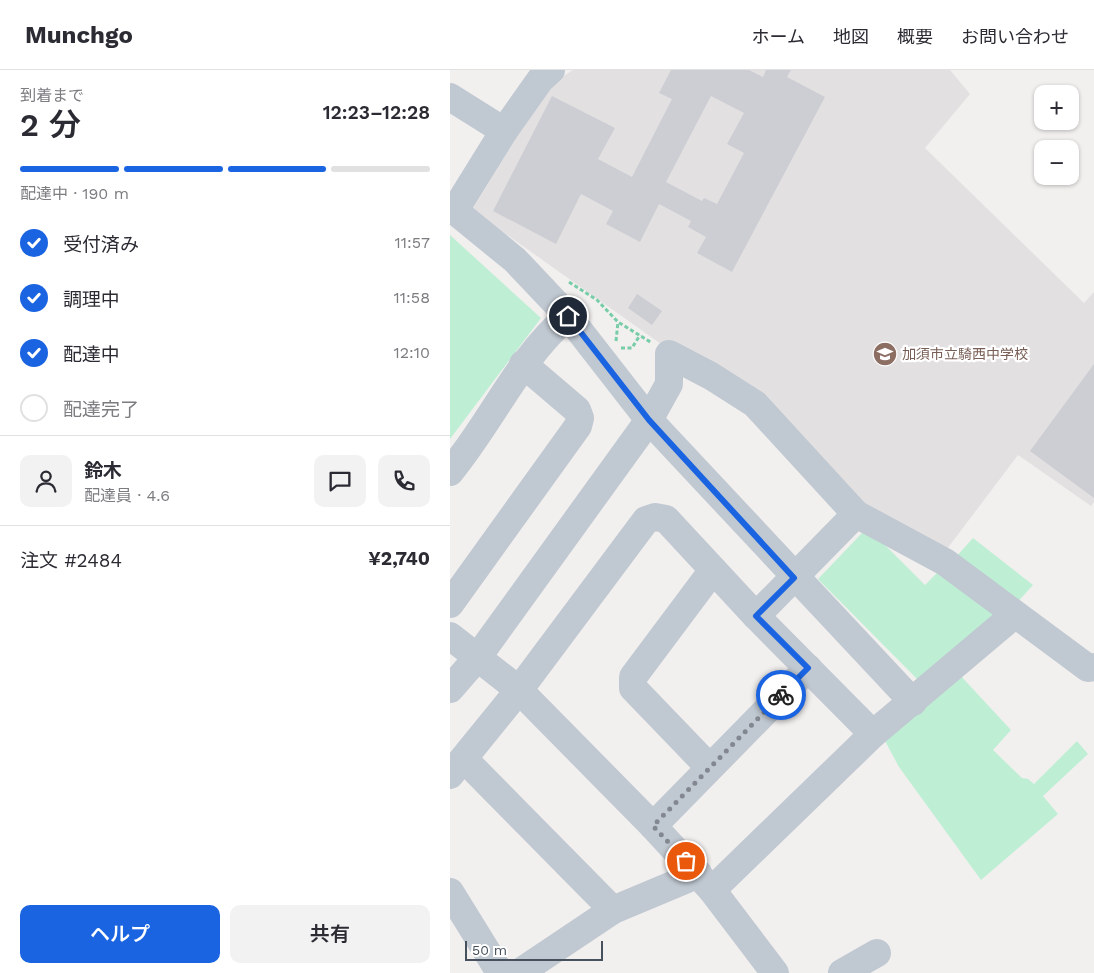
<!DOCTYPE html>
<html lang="ja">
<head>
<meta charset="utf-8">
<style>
	body { margin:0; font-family:"Work Sans","Noto Sans JP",sans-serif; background:#f2f2f3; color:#2b2b33; height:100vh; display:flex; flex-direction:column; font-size:19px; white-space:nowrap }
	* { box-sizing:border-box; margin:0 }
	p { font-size:16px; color:#7c7c81 }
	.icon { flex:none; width:28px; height:28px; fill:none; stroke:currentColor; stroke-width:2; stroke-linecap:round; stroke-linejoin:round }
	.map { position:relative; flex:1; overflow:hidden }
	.panel { display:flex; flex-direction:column; background:#fff; width:450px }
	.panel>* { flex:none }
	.tools { position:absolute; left:584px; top:15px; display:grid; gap:10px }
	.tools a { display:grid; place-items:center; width:45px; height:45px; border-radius:10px; background:#fff; box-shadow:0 1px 4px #0004; font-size:25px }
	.scale { position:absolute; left:15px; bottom:12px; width:138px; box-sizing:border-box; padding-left:5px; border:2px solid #47515d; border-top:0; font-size:14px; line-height:18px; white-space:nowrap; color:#47515d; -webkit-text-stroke:4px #fff; paint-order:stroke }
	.pin { position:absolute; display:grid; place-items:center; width:42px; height:42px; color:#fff; margin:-21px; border:2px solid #fff; border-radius:50%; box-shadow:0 1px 5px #0007 }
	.courier { position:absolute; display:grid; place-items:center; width:50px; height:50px; margin:-25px; border:4px solid #1a64e1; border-radius:50%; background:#fff; color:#222; box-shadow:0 1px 6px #0007 }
	.headline em { font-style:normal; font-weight:600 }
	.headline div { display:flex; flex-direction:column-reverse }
	.headline { display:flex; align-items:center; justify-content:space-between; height:85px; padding:0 20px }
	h1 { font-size:32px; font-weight:600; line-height:38px }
	.bar { display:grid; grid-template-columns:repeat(4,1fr); gap:8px 5px; align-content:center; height:60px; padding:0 20px }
	.bar i { height:6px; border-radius:4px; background:#e1e1e2 }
	.bar .selected { background:#1a64e1 }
	.bar p { grid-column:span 4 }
	.line { display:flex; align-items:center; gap:12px; padding:0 20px; border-top:1px solid #e1e1e2 }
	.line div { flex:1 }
	.round { display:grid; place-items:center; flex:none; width:52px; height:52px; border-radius:10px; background:#f2f2f3 }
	ol { padding:0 20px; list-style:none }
	li { display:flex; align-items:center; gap:15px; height:55px }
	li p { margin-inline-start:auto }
	li .icon { padding:5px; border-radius:50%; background:#1a64e1; color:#fff; stroke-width:4 }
	li:last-child { color:#7c7c81 }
	li i { width:28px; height:28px; border:2px solid #e1e1e2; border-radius:50% }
	.action { display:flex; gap:10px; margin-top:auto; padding:10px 20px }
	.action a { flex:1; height:58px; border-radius:10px; background:#1a64e1; color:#fff; font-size:20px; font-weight:600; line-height:58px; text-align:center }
	.action a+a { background:#f2f2f3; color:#2b2b33 }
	header { display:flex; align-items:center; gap:30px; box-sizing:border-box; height:70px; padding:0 25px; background:#fff; border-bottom:1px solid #e1e1e2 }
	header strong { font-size:24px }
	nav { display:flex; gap:28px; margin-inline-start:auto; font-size:18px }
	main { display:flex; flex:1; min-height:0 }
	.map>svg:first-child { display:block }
	.education { fill:#e3e0e1 }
	.green { fill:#beefd4 }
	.building { fill:#ccced4; fill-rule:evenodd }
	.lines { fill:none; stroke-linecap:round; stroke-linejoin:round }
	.path { stroke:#76cda7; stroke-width:3; stroke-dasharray:4 2.5; stroke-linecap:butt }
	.minor { stroke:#c0c8d1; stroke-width:28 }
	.done { stroke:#838890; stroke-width:5; stroke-dasharray:0 9 }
	.route { stroke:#1a64e1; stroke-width:6 }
	.labels { text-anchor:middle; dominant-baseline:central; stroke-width:4.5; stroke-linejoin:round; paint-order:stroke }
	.education-label { font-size:14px; fill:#785e54; stroke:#fff; text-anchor:start }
</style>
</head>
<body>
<header>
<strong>Munchgo</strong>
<nav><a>ホーム</a><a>地図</a><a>概要</a><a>お問い合わせ</a></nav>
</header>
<main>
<section class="panel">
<div class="headline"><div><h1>2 分</h1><p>到着まで</p></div><em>12:23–12:28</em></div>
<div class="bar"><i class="selected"></i><i class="selected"></i><i class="selected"></i><i></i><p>配達中 · 190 m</p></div>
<ol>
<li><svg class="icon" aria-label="check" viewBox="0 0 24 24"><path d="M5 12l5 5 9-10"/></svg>受付済み<p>11:57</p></li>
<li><svg class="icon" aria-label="check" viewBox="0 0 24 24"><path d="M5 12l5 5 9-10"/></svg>調理中<p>11:58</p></li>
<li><svg class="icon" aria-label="check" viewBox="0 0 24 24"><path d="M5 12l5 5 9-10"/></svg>配達中<p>12:10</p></li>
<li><i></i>配達完了</li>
</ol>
<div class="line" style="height:90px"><a class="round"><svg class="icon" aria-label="person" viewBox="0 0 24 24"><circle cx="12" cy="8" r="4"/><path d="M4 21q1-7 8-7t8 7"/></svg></a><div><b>鈴木</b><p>配達員 · 4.6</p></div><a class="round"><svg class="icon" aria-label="chat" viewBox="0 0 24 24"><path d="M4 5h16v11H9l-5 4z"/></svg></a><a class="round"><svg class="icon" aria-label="phone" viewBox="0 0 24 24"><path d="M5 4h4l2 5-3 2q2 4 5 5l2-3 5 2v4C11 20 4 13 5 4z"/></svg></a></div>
<div class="line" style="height:65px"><div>注文 #2484</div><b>¥2,740</b></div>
<div class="action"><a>ヘルプ</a><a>共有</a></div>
</section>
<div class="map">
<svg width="644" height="903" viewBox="0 0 644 903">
	<rect width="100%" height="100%" fill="#f2efef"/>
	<path class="education" d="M123 0H500L520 24 475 78 634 233 644 222V432L641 436 568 385 494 483 415 452 297 335 22 140 98 16Z"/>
	<g class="green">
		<path d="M0 165 91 248 0 369Z"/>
		<path d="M414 461 431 471 475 515 492 498 549 544 471 613 368 509Z"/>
		<path d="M523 468 583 515 564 536 504 489Z"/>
		<path d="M509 604 561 660 543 680 572 708 578 709 584 714 627 671 638 684 593 726 608 744 531 810 449 697 435 671Z"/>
	</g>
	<g class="building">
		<path d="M221 0H299L313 7 316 0H341L337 7 375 27 282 202 247 183 256 167 238 157 241 151 209 134 190 172 156 154 163 141 131 124 106 174 43 141 102 26 165 58 148 89 182 107 222 29 209 23ZM261 26 294 43 277 74 294 83 267 134 254 128 252 131 216 112Z"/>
		<path d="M187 224 212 241 202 255 178 238Z"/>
		<path d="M644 294V428L580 381Z"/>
	</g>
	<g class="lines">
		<g class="path">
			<path d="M119 212 147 230 168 252 202 273"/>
			<path d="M166 271 168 252"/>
			<path d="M171 278H182L190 265"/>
		</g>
		<g class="minor">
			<path d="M0 27 54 61"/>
			<path d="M0 137 65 190 118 246 199 350 463 632"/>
			<path d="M5 140 54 61 90 10 101 0"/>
			<path d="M0 402C42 351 68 289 118 246"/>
			<path d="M0 534 128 356 130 348 127 340 73 294"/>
			<path d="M306 546 406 444"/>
			<path d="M0 566 69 620 203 756 262 820 325 903"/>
			<path d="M0 619 27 588 199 350 219 314V284L261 306 305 334 406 444 495 492 638 598 644 597"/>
			<path d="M14 689 163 840"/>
			<path d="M259 697 183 618V607L263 500"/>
			<path d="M0 705 69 620 196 450 205 447 216 449 306 546 423 664"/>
			<path d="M203 756 358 598"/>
			<path d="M262 820 423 664 564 545"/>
			<path d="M0 822 49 901 54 903"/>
			<path d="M69 903 163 840 237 809 248 803"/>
			<path d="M392 903 427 883"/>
		</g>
	</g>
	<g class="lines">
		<path class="done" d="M236 791 203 756 331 625"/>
		<path class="route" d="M118 246 199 350 344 508 306 546 358 598 331 625"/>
	</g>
	<defs>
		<g id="school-disc" transform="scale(1.25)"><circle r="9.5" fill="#8d6e63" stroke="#fff"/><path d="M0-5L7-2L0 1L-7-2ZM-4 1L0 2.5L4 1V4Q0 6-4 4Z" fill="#fff"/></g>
	</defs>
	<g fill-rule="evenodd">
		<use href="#school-disc" x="435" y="284"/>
	</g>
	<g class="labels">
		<g class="education-label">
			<text x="452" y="284">加須市立騎西中学校</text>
		</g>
	</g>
</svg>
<div class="tools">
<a>+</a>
<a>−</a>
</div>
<div class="scale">50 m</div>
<div class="pin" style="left:236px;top:791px;background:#ea580c"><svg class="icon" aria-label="bag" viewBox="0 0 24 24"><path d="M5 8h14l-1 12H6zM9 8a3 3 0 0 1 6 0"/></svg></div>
<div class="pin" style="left:118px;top:246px;background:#1f2937"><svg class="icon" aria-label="home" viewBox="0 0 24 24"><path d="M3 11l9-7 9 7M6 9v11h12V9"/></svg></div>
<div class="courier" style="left:331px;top:625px"><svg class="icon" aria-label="bike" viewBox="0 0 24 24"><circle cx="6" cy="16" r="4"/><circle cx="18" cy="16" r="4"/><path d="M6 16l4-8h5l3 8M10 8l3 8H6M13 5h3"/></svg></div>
</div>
</main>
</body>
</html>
